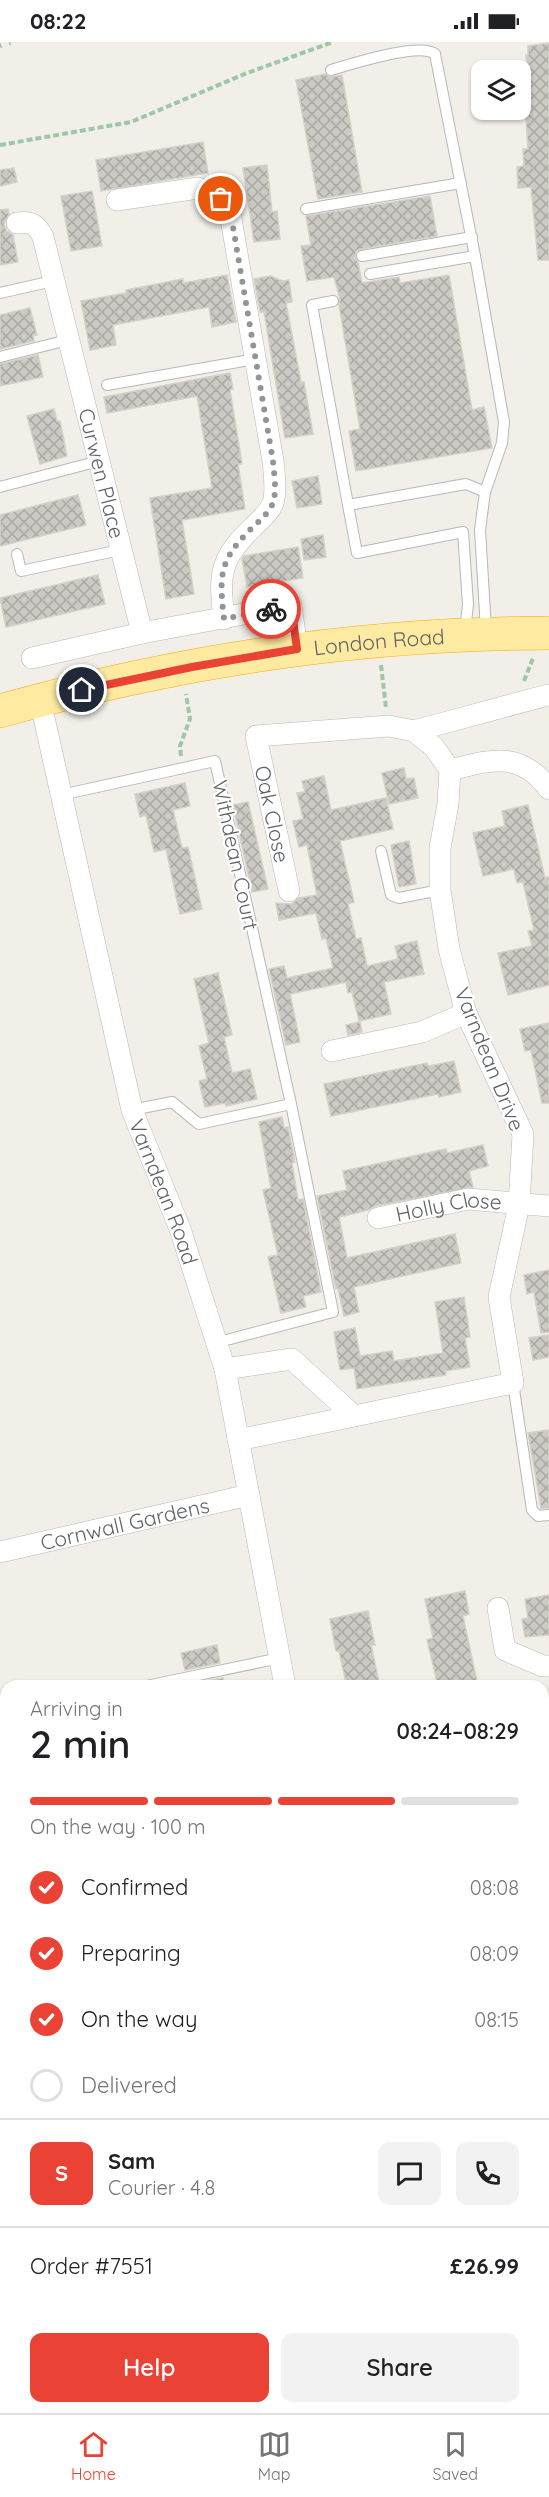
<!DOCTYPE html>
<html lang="en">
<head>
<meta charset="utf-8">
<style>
	body { margin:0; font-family:Quicksand,sans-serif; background:#f2f2f2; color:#202124; height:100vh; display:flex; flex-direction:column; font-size:22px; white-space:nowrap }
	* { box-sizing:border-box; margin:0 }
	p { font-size:20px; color:#757577 }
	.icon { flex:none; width:33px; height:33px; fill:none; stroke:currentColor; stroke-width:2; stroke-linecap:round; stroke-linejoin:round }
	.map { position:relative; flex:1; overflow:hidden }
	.details { position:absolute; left:0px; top:1638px; width:549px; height:734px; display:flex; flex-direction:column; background:#fff; border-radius:18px 18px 0 0; box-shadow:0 2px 4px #0004 }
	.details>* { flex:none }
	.controls { position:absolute; left:471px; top:18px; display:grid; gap:12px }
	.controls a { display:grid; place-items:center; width:60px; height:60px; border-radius:12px; background:#fff; box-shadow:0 2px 4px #0004; font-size:30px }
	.pin { position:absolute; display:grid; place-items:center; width:51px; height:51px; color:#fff; margin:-26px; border:3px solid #fff; border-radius:50%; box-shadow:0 2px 6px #0007 }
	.courier { position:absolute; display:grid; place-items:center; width:60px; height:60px; margin:-30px; border:4px solid #ea4335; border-radius:50%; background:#fff; color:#222; box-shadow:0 2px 8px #0007 }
	.overview em { font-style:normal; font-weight:600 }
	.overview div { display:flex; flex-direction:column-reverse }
	.overview { display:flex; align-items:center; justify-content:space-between; height:102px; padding:0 30px }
	h1 { font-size:39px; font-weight:600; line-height:45px }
	.bar { display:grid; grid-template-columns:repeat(4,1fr); gap:9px 6px; align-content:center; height:72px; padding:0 30px }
	.bar i { height:8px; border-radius:4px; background:#e0e0e0 }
	.bar .current { background:#ea4335 }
	.bar p { grid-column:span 4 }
	.line { display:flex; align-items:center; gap:15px; padding:0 30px; border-top:2px solid #e0e0e0 }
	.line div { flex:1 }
	.round { display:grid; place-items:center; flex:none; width:63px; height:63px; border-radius:12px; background:#f2f2f2 }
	ol { padding:0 30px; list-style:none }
	li { display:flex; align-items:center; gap:18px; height:66px }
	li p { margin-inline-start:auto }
	li .icon { padding:6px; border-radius:50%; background:#ea4335; color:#fff; stroke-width:4 }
	li:last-child { color:#757577 }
	li i { width:33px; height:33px; border:3px solid #e0e0e0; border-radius:50% }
	.button { display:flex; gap:12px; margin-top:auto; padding:12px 30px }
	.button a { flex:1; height:69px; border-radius:12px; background:#ea4335; color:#fff; font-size:24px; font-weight:600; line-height:69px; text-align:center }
	.button a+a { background:#f2f2f2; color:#202124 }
	.status { display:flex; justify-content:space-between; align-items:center; height:42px; padding:0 30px; background:#fff; direction:ltr }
	.status svg { height:16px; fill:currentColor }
	.tab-bar { display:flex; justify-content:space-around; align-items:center; height:84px; border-top:2px solid #e0e0e0; background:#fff; font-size:16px; color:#757577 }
	.tab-bar a { display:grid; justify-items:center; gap:3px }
	.tab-bar .current { color:#ea4335 }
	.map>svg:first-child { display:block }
	.education { fill:#e1ded6 }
	.green { fill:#c5e8c5 }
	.building { fill:url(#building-cross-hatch); stroke:#d6d1c6; stroke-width:1.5 }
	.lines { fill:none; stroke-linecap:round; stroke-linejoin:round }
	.service-casing { stroke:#b5b8bc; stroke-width:12 }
	.minor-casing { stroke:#b5b8bc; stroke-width:22 }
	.tertiary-casing { stroke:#b5b8bc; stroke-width:28 }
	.trunk-casing { stroke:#f9ab00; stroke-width:34 }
	.path { stroke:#9cc7a9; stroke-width:4; stroke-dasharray:6 3; stroke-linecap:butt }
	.service { stroke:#fff; stroke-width:10 }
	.minor { stroke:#fff; stroke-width:21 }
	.tertiary { stroke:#fff; stroke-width:27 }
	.trunk { stroke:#feeaa1; stroke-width:33 }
	.rail { stroke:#b6b7b8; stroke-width:4.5; stroke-dasharray:1.5 8; stroke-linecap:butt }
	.done { stroke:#929495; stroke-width:6; stroke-dasharray:0 10.8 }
	.route { stroke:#ea4335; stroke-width:8 }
	.labels { text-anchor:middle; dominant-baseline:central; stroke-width:4.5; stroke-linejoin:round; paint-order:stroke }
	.street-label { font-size:21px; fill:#5f6368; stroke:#fff }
</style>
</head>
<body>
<div class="status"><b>08:22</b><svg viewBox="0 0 49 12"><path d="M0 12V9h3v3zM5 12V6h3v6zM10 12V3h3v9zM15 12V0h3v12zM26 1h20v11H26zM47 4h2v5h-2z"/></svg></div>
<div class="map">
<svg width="549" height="2371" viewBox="0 0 549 2371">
	<defs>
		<pattern id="building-cross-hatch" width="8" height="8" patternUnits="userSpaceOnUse" patternTransform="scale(1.5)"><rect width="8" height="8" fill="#cccac5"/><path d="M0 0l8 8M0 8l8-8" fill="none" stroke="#a9a8a4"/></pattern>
	</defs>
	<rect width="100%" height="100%" fill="#f1efe8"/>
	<path class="education" d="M45 2366H310V2371H6Z"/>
	<path class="green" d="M45 2366H97L95 2371H6Z"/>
	<g class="building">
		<path d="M549 1V218H538L531 145 518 146 517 125 524 124 523 107H528L525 64 531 63 526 13H528V4Z"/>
		<path d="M325 32 330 35 342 33 362 150 318 157 296 38Z"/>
		<path d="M203 100 208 131 101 149 96 118Z"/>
		<path d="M267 123 272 170 277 169 280 197 254 200 243 126Z"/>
		<path d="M14 126 17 140 0 144V128Z"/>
		<path d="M92 149 102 204 71 209 61 154Z"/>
		<path d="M430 154 437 194 361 207 356 209 355 216 358 220 362 241 399 235 400 241 449 233 472 368 484 365 492 406 356 429 349 389 360 387 339 263 340 257 334 235 307 239 301 204 311 203 306 174Z"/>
		<path d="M8 167 9 172 4 183 7 189 13 193 18 220 0 223V168Z"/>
		<path d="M227 233 236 280 212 285 209 265 113 283 116 303 90 308 81 259 126 251V248L183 237V241Z"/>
		<path d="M271 234 282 239 289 238 292 260 286 261 301 340H304L313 392 285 396 264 270H260L254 237Z"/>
		<path d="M30 266 37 293H33L34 299 0 307V273Z"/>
		<path d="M38 313 43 335 0 344V322Z"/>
		<path d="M230 331 233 347 230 348 242 422H238L245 467 182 478 194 552 166 557 150 456 212 446 197 354 107 371 104 355Z"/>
		<path d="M54 367 57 379H60L67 414 40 422 27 374Z"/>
		<path d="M318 434 322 462 297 466 292 439Z"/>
		<path d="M78 453 86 483 0 504V473Z"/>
		<path d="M323 493 326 515 304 518 301 497Z"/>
		<path d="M298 505 303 536 247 545 242 517 244 514Z"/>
		<path d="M98 533 105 562 6 585 0 556Z"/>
		<path d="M404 726 406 737 414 736 418 756 389 762 382 731Z"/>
		<path d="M324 734 331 768 386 756 393 787 340 799 354 860 348 862 356 897 361 896 367 924 398 917 395 904 417 899 424 932 384 940 391 972 359 979 352 950 348 951 346 940 290 952 300 1000 286 1003 269 927 284 924 287 936 333 926 326 896 322 897 316 871 279 878 276 861 291 862 299 856 317 853 307 803 299 805 293 779 303 777 297 751 305 750 302 739Z"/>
		<path d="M185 741 190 764 173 768 182 806 188 805 202 867 180 872 166 807 154 810 146 773 140 775 135 752Z"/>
		<path d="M248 760 268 847 252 850 233 763Z"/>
		<path d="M528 763 545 836 549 835V943L508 953 498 911 532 904 528 889 534 888 523 840 517 841 514 827 483 834 473 791 505 784 502 769Z"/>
		<path d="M409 799 416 842 399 845 391 803Z"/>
		<path d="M218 931 232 993 224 995 232 1031 250 1027 257 1057 226 1064 225 1061 205 1065 199 1039 207 1037 199 1004 209 1001 194 937Z"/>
		<path d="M360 980 362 990 348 993 346 983Z"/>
		<path d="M549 981V1061H542L531 1008 525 1009 520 987Z"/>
		<path d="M454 1019 461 1050 439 1055 438 1052 331 1074 324 1042 427 1021 428 1024Z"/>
		<path d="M282 1075 284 1086 288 1085 295 1120 292 1121 298 1158 303 1157 321 1250 303 1254 306 1265 281 1271 268 1215 278 1213 263 1148 271 1146 259 1080Z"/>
		<path d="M483 1103 488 1124 469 1129 473 1145 375 1164 368 1168 339 1175 347 1216 455 1192 461 1221 354 1245 359 1270 344 1274 338 1246 336 1247 317 1154 347 1148 343 1129 446 1107 447 1111Z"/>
		<path d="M549 1228V1290L541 1291 534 1250 527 1252 524 1233Z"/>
		<path d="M464 1255 470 1295 465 1296 470 1325 445 1329 446 1333 357 1347 354 1326 340 1328 334 1290 355 1286 360 1314 392 1309 394 1319 443 1311 435 1260Z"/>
		<path d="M549 1293V1315L533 1318 529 1296Z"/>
		<path d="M549 1388V1466H541L528 1391Z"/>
		<path d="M465 1549 469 1572 463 1574 478 1644H438L427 1598 433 1596 425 1557Z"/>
		<path d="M549 1553V1593L525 1595 522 1577 528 1576 525 1557Z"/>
		<path d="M368 1569 375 1603H371L380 1644H359L358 1638 346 1641 339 1609H336L330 1577Z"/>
		<path d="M217 1603 220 1621 185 1628 181 1611Z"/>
		<path d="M223 1636 224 1644H188V1643Z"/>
	</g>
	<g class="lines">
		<g class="service-casing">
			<g id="service">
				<path d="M331 28C351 22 420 0 435 12L475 214"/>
				<path d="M306 167 461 141"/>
				<path d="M362 214 472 195"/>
				<path d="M370 232 475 214 504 380 502 401 485 450"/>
				<path d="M0 251 53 239"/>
				<path d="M333 259 312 263 348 463"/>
				<path d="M0 315 68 298"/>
				<path d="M107 343 256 317"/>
				<path d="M0 445 99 419"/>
				<path d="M17 512 21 529 120 508"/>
				<path d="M465 589 468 562 463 490 357 511 348 463 466 442 485 450 480 488 486 588"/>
				<path d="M61 753 215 719 291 1062 199 1082 172 1060 132 1068"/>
				<path d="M381 809 391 853 399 856 440 848"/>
				<path d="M215 1301 333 1270 291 1062"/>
				<path d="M513 1341 532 1468 538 1474 549 1473"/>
				<path d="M146 1644 280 1616"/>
				<path d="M0 1675 6 1674"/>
			</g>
		</g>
		<g class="minor-casing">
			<g id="minor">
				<path d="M117 158 198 146 216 153 230 171 273 419C274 432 277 448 273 461 269 471 260 478 252 486 219 518 219 533 224 577"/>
				<path id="s1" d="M17 181C32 179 37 183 43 195L142 591"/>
				<path d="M32 616 142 591 291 563 297 607"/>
				<path id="s2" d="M40 658 132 1068 180 1187 225 1327 285 1644"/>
				<path d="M414 689 548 653"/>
				<path d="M450 728C491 718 520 708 549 747"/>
				<path d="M332 1009 422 990 466 971"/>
				<path id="s3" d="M378 1176 468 1157 549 1164"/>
				<path d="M225 1327 292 1317 354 1374"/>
				<path id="s4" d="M238 1398 513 1341 499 1255 519 1163 523 1092 466 971 449 907 440 848V806L448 762 450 728 434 705 414 689 389 684 256 694 289 849"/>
				<path id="s5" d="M0 1510 249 1453"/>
				<path d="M498 1566 505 1608 543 1624H549"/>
				<path d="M543 2049 549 2048"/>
				<path d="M0 2070 6 2069"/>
				<path d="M6 2236C0 2248 0 2262 6 2275"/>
			</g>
		</g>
		<g class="tertiary-casing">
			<g id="tertiary">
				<path d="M543 1849H549"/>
				<path d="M543 1890 549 1889"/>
				<path d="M0 1913 6 1912"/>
				<path d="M0 1957 6 1956"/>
			</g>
		</g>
		<g class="trunk-casing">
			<g id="trunk">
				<path id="s6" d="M0 669C178 619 364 591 549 591"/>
			</g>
		</g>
		<g class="path">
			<path d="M0 103 131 80 247 31 333 0"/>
			<path d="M381 623 386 666"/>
			<path d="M524 639 533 616"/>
			<path d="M181 714 180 704 190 677 186 652"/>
		</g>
		<use href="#service" class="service"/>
		<use href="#minor" class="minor"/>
		<use href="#tertiary" class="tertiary"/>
		<use href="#trunk" class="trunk"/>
		<path class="rail" d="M0 4 14 0"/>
	</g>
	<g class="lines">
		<path class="done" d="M221 157 230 171 232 179 273 419C274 432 277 448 273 461 269 471 260 478 252 486 219 518 219 533 224 577L271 567"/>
		<path class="route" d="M82 648 192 625 297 607 291 563 271 567"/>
	</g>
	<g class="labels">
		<g class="street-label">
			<text stroke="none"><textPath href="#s1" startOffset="276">Curwen Place</textPath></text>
			<text stroke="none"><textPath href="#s6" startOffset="386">London Road</textPath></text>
			<text stroke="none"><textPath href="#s4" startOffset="1206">Oak Close</textPath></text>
			<text transform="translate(236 813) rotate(78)">Withdean Court</text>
			<text transform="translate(490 1017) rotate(68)">Varndean Drive</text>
			<text stroke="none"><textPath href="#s2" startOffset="508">Varndean Road</textPath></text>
			<text stroke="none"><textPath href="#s3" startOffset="72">Holly Close</textPath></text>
			<text stroke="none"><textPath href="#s5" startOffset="128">Cornwall Gardens</textPath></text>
		</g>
	</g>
</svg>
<div class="controls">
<a><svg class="icon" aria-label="layers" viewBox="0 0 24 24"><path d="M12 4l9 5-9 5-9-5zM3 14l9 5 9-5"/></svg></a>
</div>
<div class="pin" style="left:221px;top:157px;background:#ea580c"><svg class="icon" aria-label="bag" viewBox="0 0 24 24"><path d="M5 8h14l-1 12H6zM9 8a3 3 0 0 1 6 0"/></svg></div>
<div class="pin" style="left:82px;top:648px;background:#1f2937"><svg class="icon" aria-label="home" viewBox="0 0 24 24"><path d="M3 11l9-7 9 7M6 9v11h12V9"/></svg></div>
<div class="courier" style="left:271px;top:567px"><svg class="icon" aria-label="bike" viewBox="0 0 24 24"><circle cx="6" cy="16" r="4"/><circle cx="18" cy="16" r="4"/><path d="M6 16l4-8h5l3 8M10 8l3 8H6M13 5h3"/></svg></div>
<section class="details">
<div class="overview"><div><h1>2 min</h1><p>Arriving in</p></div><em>08:24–08:29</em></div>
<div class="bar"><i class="current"></i><i class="current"></i><i class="current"></i><i></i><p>On the way · 100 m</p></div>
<ol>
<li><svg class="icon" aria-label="check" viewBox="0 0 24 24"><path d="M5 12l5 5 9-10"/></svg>Confirmed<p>08:08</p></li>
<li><svg class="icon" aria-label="check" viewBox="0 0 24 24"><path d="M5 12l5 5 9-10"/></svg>Preparing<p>08:09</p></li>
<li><svg class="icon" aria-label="check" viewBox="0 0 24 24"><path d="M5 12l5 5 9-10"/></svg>On the way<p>08:15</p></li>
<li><i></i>Delivered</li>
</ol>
<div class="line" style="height:108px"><b class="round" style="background:#ea4335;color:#fff">S</b><div><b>Sam</b><p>Courier · 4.8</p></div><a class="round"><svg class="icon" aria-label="chat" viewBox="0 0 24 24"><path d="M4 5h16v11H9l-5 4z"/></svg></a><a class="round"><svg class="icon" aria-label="phone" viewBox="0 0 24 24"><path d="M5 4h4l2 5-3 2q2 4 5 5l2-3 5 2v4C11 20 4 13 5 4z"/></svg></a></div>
<div class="line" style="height:78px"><div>Order #7551</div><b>£26.99</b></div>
<div class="button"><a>Help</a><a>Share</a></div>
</section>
</div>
<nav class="tab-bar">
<a class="current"><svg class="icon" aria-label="home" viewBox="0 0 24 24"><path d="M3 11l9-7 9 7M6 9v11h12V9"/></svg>Home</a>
<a><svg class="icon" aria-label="map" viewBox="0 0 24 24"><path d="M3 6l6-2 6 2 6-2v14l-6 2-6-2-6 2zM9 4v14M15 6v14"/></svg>Map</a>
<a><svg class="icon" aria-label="saved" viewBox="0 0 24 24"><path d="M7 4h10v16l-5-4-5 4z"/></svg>Saved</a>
</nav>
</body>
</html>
